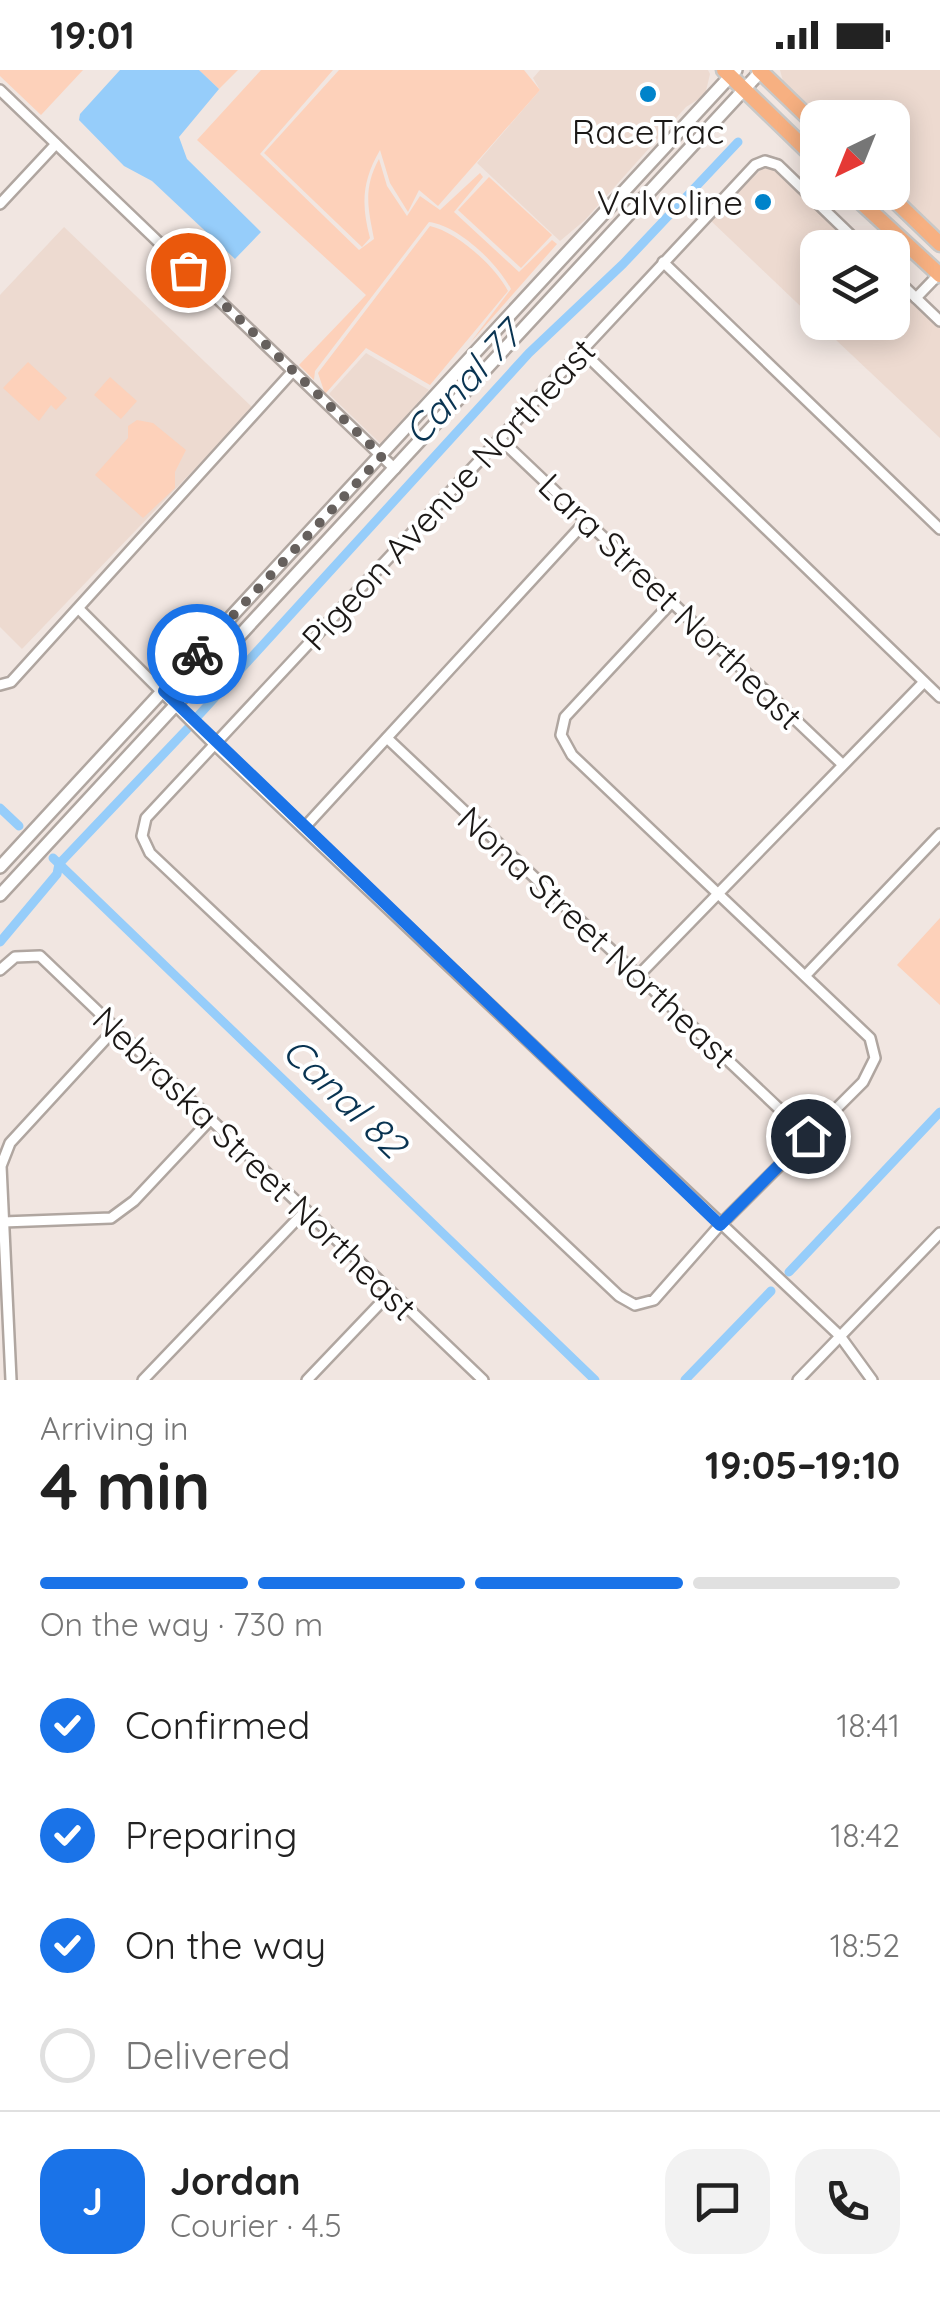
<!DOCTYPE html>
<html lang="en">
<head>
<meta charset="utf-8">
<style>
	body { margin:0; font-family:Quicksand,sans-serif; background:#f2f2f2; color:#222; height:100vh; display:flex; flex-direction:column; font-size:38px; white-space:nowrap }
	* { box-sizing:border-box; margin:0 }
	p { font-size:32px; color:#767676 }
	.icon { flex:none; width:55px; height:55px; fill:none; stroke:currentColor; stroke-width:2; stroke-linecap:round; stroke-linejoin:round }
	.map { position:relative; height:1310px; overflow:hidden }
	.sheet { display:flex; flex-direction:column; background:#fff; flex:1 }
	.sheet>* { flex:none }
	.needle { width:65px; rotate:223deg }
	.tools { position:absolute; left:800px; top:30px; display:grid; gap:20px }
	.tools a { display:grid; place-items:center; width:110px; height:110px; border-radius:20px; background:#fff; box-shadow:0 5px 25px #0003; font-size:50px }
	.pin { position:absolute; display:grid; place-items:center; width:85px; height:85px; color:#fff; margin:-42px; border:5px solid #fff; border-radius:50%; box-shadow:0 2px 10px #0007 }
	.courier { position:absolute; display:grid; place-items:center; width:100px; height:100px; margin:-50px; border:8px solid #1a73e8; border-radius:50%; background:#fff; color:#222; box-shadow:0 2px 12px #0007 }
	.overview em { font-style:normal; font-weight:800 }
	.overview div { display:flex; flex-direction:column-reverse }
	.overview { display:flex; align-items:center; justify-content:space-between; height:170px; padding:0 40px }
	h1 { font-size:65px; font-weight:800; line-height:75px }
	.bar { display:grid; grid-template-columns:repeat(4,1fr); gap:15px 10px; align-content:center; height:120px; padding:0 40px }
	.bar i { height:12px; border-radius:8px; background:#e0e0e0 }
	.bar .selected { background:#1a73e8 }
	.bar p { grid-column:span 4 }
	.line { display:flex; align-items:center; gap:25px; padding:0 40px; border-top:2px solid #e0e0e0 }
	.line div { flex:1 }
	.round { display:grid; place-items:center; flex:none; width:105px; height:105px; border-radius:30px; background:#f2f2f2 }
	ol { padding:0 40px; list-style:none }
	li { display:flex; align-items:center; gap:30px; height:110px }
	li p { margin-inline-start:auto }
	li .icon { padding:10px; border-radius:50%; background:#1a73e8; color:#fff; stroke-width:4 }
	li:last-child { color:#767676 }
	li i { width:55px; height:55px; border:5px solid #e0e0e0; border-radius:50% }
	.status { display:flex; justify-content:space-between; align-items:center; height:70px; padding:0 50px; background:#fff; direction:ltr }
	.status svg { height:28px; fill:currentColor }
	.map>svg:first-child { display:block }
	.built { fill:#eddad0 }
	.green { fill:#fdd1ba }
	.water { fill:#96cdfa }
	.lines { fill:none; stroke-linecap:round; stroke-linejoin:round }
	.canal { stroke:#96cdfa; stroke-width:9 }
	.minor-casing { stroke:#b0a6a0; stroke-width:14 }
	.secondary-casing { stroke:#b0a6a0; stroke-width:16 }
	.primary-casing { stroke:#c8c8c7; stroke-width:19 }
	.minor { stroke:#fff; stroke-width:9 }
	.secondary { stroke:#fff; stroke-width:11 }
	.primary { stroke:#f7b081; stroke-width:14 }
	.done { stroke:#66605d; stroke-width:10; stroke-dasharray:0 18 }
	.route { stroke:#1a73e8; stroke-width:12 }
	.poi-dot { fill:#0083ca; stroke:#fff; stroke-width:4 }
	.labels { text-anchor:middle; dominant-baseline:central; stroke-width:8; stroke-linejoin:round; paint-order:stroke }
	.poi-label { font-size:35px; fill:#1b1816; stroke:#fff }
	.street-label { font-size:35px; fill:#1b1816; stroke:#fff }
	.water-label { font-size:38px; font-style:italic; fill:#093452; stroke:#fff }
</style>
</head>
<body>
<div class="status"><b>19:01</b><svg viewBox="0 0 49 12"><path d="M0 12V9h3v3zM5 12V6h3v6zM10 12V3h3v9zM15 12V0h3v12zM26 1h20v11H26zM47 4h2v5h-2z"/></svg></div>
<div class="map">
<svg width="940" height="1310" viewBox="0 0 940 1310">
	<rect width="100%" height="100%" fill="#f1e6e1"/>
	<g class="built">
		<path d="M540 0H708L710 4 705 25 686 37 585 150 560 171 477 93 540 20 533 8Z"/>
		<path d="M780 0H940V162L893 117 892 48 821 47 783 11Z"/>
		<path d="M764 97 774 99 858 177 818 178 817 252 709 149Z"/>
		<path d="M64 157 253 338 22 579 0 557V225Z"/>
		<path d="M893 211 940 256V368L818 253 892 252Z"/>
		<path d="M366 283 429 320 381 374 329 324Z"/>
	</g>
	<g class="green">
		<path d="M0 0H83L41 45 0 6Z"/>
		<path d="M199 0H238L219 19Z"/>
		<path d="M261 0H333L260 84 359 180 374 169C368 138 363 118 379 89L387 116 407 146 420 126 440 140 480 103 483 107 454 142 519 202 552 170 557 174 470 273 511 219C497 193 459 156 429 152L315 301 314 310 299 295 366 225 197 70Z"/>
		<path d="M339 0H524L540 20 438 136 419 120 408 142 390 113 380 80C362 111 361 134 370 168L362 177 264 83Z"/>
		<path d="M489 107 552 165 521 198 458 140Z"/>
		<path d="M430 156C457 162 495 196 508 221L430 315 366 278 325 324 318 303Z"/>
		<path d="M28 292 67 328 56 340 51 335 39 351 3 318Z"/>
		<path d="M110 307 137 331 121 349 94 325Z"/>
		<path d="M137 350 153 353 186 380 175 402V418L143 448 95 405 128 368V356Z"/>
		<path d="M940 848V935L897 895Z"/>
	</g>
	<path class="water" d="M120 0H199L219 19 179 67 187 89 261 162 235 189 152 111 124 96 79 50 80 44Z"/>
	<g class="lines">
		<g class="canal">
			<path d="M198 646 529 283 623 194 738 72"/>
			<path d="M0 738 19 756"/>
			<path d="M53 788 595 1310"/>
			<path d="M0 872 57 804 59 794 189 657"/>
			<path d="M789 1202 940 1042"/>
			<path d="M685 1310 771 1221"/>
		</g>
		<g class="minor-casing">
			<g id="minor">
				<path d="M0 20 395 399"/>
				<path d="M0 134 56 74"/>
				<path d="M663 192 940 459"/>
				<path d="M892 205 940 251"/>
				<path d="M916 228 939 204"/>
				<path d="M582 281 940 627"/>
				<path d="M499 368 842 694"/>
				<path d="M671 533 565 647 561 665 572 685 870 968 875 988 863 1012 720 1155 654 1230 635 1235 619 1226 150 783 142 766 146 748 755 95 765 91 778 95 864 178"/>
				<path d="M79 539 215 675 840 1266 872 1310"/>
				<path d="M0 615 11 612 293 301"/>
				<path d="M387 668 808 1066"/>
				<path d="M304 758 586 451"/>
				<path d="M0 900 15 887 40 886 483 1310"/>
				<path d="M806 905 940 764"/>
				<path d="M638 906 924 612"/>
				<path d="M3 1152 111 1148 134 1131 210 1050"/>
				<path d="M11 1310 1 1096 10 1073 114 960"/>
				<path d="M143 1310 306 1140"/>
				<path d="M307 1310 391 1222"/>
				<path d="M798 1310 940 1163"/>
			</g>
		</g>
		<g class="secondary-casing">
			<g id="secondary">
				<path d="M0 797 736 0"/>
				<path d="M0 825 762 0"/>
			</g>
		</g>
		<g class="primary-casing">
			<g id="primary">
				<path d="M724 0 818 91"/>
				<path d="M759 0 818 57"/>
				<path d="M850 122 940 205"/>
				<path d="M886 122 940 174"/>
			</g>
		</g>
		<use href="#minor" class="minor"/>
		<use href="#secondary" class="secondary"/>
		<use href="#primary" class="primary"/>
	</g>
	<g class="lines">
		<path class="done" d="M188 200 382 386 197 584"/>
		<path class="route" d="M197 584 164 621 720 1155 808 1066"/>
	</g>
	<g class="poi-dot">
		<circle cx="648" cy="24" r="10"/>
		<circle cx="763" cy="132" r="10"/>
	</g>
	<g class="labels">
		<g class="poi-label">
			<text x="648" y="61">RaceTrac</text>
			<text x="743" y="132" text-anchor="end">Valvoline</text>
		</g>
		<g class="street-label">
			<text transform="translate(448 424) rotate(-47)">Pigeon Avenue Northeast</text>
			<text transform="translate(671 531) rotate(44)">Lara Street Northeast</text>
			<text transform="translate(597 867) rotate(43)">Nona Street Northeast</text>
			<text transform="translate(255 1093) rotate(44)">Nebraska Street Northeast</text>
		</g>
		<g class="water-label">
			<text transform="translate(462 313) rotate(-47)">Canal 77</text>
			<text transform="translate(345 1027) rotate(44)">Canal 82</text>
		</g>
	</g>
</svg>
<div class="tools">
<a><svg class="needle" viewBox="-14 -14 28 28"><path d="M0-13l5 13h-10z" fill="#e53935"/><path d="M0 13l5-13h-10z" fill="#767676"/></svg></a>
<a><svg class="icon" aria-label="layers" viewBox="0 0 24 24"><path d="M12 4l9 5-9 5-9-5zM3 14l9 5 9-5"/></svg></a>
</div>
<div class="pin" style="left:188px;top:200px;background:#ea580c"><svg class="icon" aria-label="bag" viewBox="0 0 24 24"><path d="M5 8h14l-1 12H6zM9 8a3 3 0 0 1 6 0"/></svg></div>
<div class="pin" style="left:808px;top:1066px;background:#1f2937"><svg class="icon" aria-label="home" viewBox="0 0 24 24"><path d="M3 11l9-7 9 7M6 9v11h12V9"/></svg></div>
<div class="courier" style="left:197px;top:584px"><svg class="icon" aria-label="bike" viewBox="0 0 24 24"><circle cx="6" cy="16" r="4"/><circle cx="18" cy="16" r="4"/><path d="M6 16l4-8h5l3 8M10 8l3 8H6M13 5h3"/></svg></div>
</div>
<section class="sheet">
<div class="overview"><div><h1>4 min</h1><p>Arriving in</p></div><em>19:05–19:10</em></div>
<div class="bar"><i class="selected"></i><i class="selected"></i><i class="selected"></i><i></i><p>On the way · 730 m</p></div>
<ol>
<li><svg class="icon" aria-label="check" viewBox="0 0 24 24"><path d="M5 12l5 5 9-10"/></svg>Confirmed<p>18:41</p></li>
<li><svg class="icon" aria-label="check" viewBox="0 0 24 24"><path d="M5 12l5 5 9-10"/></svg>Preparing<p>18:42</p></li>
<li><svg class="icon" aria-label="check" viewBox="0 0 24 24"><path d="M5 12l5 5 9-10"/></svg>On the way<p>18:52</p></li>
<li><i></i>Delivered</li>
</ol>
<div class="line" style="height:180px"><b class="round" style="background:#1a73e8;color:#fff">J</b><div><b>Jordan</b><p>Courier · 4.5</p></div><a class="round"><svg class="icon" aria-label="chat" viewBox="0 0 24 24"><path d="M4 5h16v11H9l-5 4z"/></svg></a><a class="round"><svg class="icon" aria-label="phone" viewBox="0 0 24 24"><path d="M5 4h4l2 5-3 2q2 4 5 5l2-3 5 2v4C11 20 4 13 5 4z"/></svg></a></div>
</section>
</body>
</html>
